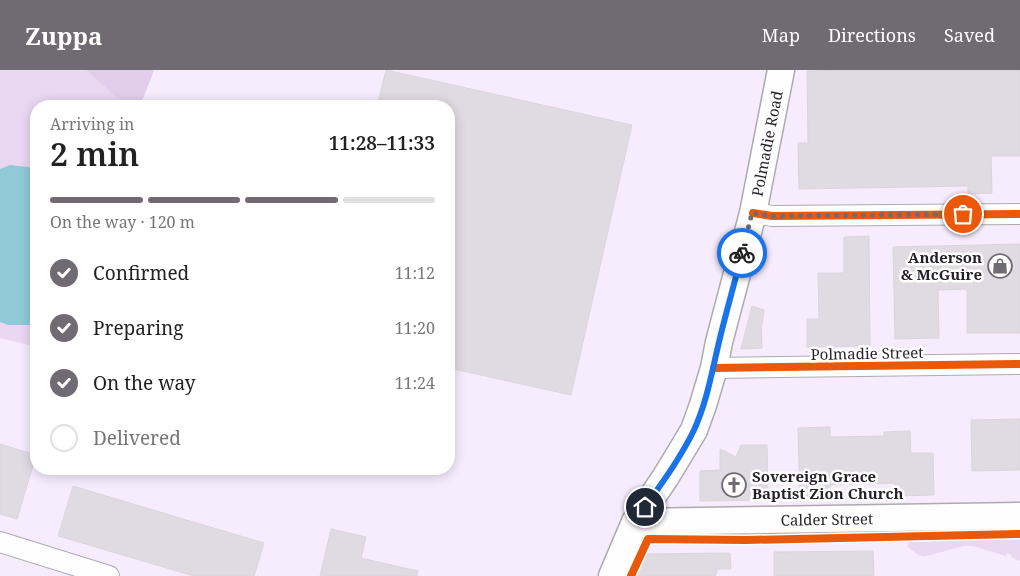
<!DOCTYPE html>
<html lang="en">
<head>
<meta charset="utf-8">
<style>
	body { margin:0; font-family:"Noto Serif",serif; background:#f2f2f2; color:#222; height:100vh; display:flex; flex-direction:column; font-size:19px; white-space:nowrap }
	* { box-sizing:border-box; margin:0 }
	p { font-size:16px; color:#767676 }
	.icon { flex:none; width:28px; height:28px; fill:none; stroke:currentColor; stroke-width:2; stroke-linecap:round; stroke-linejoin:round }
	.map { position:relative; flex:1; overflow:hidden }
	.side { position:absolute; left:30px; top:30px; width:425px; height:375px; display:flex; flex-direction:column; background:#fff; border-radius:20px; box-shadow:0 2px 12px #0003 }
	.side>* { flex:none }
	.pin { position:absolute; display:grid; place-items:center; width:42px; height:42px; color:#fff; margin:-21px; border:2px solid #fff; border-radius:50%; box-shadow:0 1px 5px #0007 }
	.courier { position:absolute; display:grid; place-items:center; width:50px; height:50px; margin:-25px; border:4px solid #1a73e8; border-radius:50%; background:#fff; color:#222; box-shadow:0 1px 6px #0007 }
	.overview em { font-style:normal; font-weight:600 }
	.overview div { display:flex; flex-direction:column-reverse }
	.overview { display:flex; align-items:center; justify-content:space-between; height:85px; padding:0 20px }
	h1 { font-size:32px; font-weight:600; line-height:38px }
	.bar { display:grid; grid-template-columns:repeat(4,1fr); gap:8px 5px; align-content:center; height:60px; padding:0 20px }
	.bar i { height:6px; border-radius:4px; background:#e0e0e0 }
	.bar .selected { background:#706a72 }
	.bar p { grid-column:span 4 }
	ol { padding:0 20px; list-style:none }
	li { display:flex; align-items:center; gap:15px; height:55px }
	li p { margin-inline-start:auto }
	li .icon { padding:5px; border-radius:50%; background:#706a72; color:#fff; stroke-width:4 }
	li:last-child { color:#767676 }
	li i { width:28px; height:28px; border:2px solid #e0e0e0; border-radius:50% }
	header { display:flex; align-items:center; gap:30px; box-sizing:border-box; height:70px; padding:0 25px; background:#706a72; color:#fff }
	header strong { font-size:24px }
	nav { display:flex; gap:28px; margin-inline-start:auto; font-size:18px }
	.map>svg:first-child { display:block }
	.built { fill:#f7ecfd }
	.green { fill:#ead8f2 }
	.forest { fill:#e3cded }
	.water { fill:#90cad9 }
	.building { fill:#e0dbe3; stroke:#dad5dc }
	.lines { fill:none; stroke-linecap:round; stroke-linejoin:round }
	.minor-casing { stroke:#aeaab0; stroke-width:22 }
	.major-casing { stroke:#aeaab0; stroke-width:29 }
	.minor { stroke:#fefefe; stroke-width:20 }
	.major { stroke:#fefefe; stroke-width:26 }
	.cycleway-casing { stroke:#fff; stroke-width:11 }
	.cycleway { stroke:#e8590c; stroke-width:8 }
	.done { stroke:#706a72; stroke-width:5; stroke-dasharray:0 9 }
	.route { stroke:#1a73e8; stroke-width:6 }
	.labels { text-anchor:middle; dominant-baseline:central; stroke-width:5; stroke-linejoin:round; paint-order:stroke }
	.street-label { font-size:15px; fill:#261f29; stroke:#fff }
	.poi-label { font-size:15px; font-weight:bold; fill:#261f29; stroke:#fff; text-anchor:end }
</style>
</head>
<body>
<header>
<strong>Zuppa</strong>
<nav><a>Map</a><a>Directions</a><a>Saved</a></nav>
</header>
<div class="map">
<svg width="1020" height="506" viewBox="0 0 1020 506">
	<rect width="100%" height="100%" fill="#f8f5fa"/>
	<path class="built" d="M154 0H1020V506H0V268L36 277V399H449V36H140Z"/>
	<g class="green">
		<path d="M0 0H154L140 36H36V277L0 268Z"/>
		<path d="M1020 468V491L1011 487 1012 485 1007 483 1006 486 973 476H964L927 486C918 487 914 482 907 476L911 469Z"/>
	</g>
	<path class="forest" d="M86 0H154L140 36H127Z"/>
	<path class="water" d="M10 95 36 98V255H8L0 252V99Z"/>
	<g class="building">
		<path d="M386 0 632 55 571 325 449 298V36H377Z"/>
		<path d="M850 0H1020V86H991L992 123 968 124V116L799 119 798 73H808L807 1Z"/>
		<path d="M869 166 870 276 807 277V249H819L818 203H844V167Z"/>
		<path d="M1020 174V263H967V219L938 220 939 268 895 269 893 177Z"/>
		<path d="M752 236 764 240 762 255H761L762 278 741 279Z"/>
		<path d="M1020 349V400L972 401 971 350Z"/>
		<path d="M830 357V367L884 366V362L910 361 911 383H933L934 425 895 426V413L830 415V429L800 430 798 358Z"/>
		<path d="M0 374 36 385 17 449 0 444Z"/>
		<path d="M741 375H767L768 430 700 431V401L720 400V379L736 387Z"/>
		<path d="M73 416 264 473 254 506H194L58 466Z"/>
		<path d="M331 459 366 467 361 488 418 501 417 506H320Z"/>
		<path d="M873 481 874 506H774V482Z"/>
		<path d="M730 483 731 499H718L715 506H636L646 484Z"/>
	</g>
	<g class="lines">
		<g class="minor-casing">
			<g id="minor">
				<path d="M753 143 772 146 1020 144"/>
				<path d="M714 298 1020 294"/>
				<path d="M0 472 109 506"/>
			</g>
		</g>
		<g class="major-casing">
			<g id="major">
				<path id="s1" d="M635 452 1020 446"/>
				<path id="s2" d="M612 506 635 452 665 408 679 385 694 360 703 335 714 298 719 272 753 143 781 0"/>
			</g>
		</g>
		<use href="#minor" class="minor"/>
		<use href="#major" class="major"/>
		<g class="cycleway-casing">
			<g id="cycleway">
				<path d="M753 143 772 146 1020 144"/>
				<path d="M714 298 1020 294"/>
				<path d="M631 506 648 469 746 470 1020 464"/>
			</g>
		</g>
		<use href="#cycleway" class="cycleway"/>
	</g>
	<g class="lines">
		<path class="done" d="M742 183 752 143 772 146 963 144"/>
		<path class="route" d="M645 437C662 413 681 387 694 360 707 332 712 301 719 272 726 242 735 212 742 183"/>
	</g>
	<defs>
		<g id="shop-ring" transform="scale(1.25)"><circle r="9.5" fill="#fff" stroke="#706a72" stroke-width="1.5"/><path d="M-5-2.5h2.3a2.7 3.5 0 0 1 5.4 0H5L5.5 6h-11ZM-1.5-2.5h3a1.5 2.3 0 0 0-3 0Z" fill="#706a72"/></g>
		<g id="church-ring" transform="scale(1.25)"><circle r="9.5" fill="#fff" stroke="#706a72" stroke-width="1.5"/><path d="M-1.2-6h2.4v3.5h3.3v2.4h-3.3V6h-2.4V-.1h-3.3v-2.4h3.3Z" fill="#706a72"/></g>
	</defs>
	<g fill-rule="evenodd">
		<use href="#shop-ring" x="1000" y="196"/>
		<use href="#church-ring" x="734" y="415"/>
	</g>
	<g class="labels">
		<g class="street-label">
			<text stroke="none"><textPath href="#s2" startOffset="464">Polmadie Road</textPath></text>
			<text transform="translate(867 283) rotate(-1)">Polmadie Street</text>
			<text stroke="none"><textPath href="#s1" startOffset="192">Calder Street</textPath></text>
		</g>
		<g class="poi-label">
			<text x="982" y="187">Anderson<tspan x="982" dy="17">&amp; McGuire</tspan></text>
			<text x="752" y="406" text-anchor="start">Sovereign Grace<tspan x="752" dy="17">Baptist Zion Church</tspan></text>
		</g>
	</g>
</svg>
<div class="pin" style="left:963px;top:144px;background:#ea580c"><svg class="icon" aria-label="bag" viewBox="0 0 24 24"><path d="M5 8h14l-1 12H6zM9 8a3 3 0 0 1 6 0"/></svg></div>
<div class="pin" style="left:645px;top:437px;background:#1f2937"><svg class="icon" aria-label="home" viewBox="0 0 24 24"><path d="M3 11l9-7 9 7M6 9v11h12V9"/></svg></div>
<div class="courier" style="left:742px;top:183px"><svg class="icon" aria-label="bike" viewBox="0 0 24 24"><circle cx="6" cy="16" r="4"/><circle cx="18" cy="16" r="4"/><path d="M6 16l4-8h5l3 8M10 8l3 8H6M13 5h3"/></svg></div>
<section class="side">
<div class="overview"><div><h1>2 min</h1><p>Arriving in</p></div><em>11:28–11:33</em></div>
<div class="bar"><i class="selected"></i><i class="selected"></i><i class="selected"></i><i></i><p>On the way · 120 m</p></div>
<ol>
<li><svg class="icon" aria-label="check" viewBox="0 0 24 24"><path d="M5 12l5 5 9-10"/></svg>Confirmed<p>11:12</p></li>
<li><svg class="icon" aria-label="check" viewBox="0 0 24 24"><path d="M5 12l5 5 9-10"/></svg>Preparing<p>11:20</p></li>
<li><svg class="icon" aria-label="check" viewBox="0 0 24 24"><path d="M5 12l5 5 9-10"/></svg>On the way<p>11:24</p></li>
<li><i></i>Delivered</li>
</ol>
</section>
</div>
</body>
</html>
